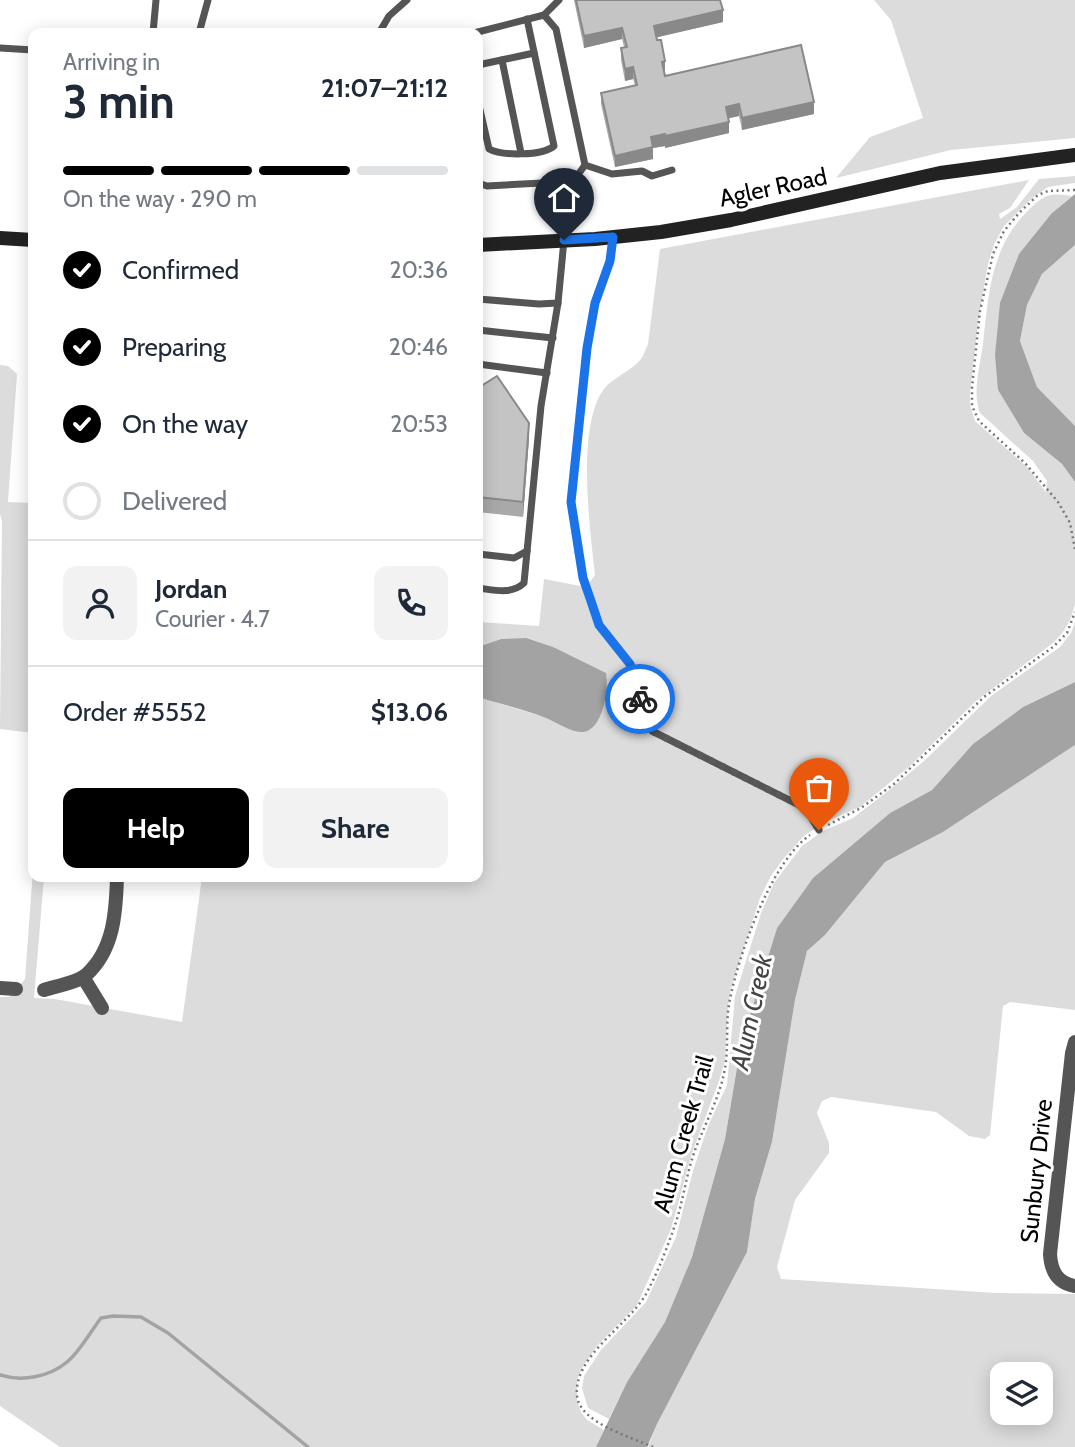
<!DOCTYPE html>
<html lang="en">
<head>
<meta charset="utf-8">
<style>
	body { margin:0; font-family:Cabin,sans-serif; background:#f2f2f3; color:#1f2937; height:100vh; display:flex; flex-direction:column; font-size:26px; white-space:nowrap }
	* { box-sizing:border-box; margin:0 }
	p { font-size:23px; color:#747a83 }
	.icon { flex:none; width:38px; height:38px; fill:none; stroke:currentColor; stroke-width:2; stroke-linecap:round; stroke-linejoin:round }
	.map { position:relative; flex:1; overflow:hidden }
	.side { position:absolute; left:28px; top:28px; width:455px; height:854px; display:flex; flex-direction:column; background:#fff; border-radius:14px; box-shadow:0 4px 18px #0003 }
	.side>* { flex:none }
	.controls { position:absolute; left:990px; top:1362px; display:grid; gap:14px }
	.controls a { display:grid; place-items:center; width:63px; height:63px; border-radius:14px; background:#fff; box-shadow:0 4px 18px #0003; font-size:35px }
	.pin { position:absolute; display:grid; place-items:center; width:60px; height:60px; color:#fff; margin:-72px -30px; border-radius:50% 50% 50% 0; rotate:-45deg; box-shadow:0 0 7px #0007 }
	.pin .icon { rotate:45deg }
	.courier { position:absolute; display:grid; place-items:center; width:70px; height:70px; margin:-35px; border:5px solid #1a73e8; border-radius:50%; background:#fff; color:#222; box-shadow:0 2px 9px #0007 }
	.overview em { font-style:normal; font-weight:700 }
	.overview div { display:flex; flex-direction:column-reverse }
	.overview { display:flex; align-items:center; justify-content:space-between; height:119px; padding:0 35px }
	h1 { font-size:46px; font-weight:700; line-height:52px }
	.bar { display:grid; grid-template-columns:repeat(4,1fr); gap:10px 7px; align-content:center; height:84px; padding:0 35px }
	.bar i { height:9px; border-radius:5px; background:#e0e1e3 }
	.bar .selected { background:#000 }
	.bar p { grid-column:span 4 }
	.line { display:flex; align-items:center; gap:18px; padding:0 35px; border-top:2px solid #e0e1e3 }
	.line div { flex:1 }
	.round { display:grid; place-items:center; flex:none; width:74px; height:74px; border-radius:14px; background:#f2f2f3 }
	ol { padding:0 35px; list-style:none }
	li { display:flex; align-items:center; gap:21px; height:77px }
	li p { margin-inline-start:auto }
	li .icon { padding:7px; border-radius:50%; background:#000; color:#fff; stroke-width:4 }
	li:last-child { color:#747a83 }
	li i { width:38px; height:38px; border:4px solid #e0e1e3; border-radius:50% }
	.button { display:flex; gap:14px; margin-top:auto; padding:14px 35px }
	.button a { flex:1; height:80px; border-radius:14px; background:#000; color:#fff; font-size:28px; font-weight:700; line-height:80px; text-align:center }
	.button a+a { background:#f2f2f3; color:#1f2937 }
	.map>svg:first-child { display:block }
	.green { fill:#dcdcdc; fill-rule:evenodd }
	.water { fill:#a3a3a3 }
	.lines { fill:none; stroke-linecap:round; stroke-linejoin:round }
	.stream { stroke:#a3a3a3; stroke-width:3.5 }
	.path { stroke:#777; stroke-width:2.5; stroke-dasharray:2 3.5; stroke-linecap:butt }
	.service { stroke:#555; stroke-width:7 }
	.minor { stroke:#555; stroke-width:14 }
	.secondary { stroke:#222; stroke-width:14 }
	.wall { fill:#a9a9a9 }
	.shaded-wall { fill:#898989 }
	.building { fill:#c4c4c4; stroke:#898989; stroke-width:2 }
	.done { stroke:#595959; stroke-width:7; stroke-dasharray:0 12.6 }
	.route { stroke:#1a73e8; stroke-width:9 }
	.labels { text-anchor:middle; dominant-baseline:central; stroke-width:6; stroke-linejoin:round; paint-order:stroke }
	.street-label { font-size:24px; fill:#000; stroke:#fff }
	.water-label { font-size:26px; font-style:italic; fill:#444; stroke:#fff }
</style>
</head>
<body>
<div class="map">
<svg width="1075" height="1447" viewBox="0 0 1075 1447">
	<rect width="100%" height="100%" fill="#fff"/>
	<g class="green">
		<path d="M874 0H1075V138L951 150 836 178 870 137 923 118 891 20Z"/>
		<path d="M1075 176V183L1048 187 1032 198 1004 226 994 245 988 264 978 322 970 394V405L975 421 1027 467 1046 492 1047 481 1033 461 980 413C972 393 980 366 983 344 988 299 990 254 1021 218 1028 211 1036 201 1045 197 1053 193 1064 195 1072 196L1052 213 998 390 1024 433 1062 464 1075 482V604C1071 620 1066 631 1053 643L976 701 910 766 860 807 821 824 804 836 784 858 771 876 760 898 731 988 728 1006 725 1061 719 1081 692 1153 671 1229 637 1305 597 1346 583 1366 577 1380V1400L581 1412 587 1420 604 1430 596 1447H60L0 1406V997H9L25 979 33 870V877H44L34 998 55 999 182 1022 202 877H478V697L544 717 581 732 501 639 478 647V622L539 626 544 579 586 587 595 575C590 530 576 426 604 389 613 377 632 371 641 359 644 355 646 348 648 344L660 249 1029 180 1010 208 999 214 1000 219 1017 207 1039 179Z"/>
		<path d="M1075 245V426L1037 387 1020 341 1027 305 1042 274Z"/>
		<path d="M0 365 8 366 17 374 8 502 33 503V733L0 729 2 521 0 514Z"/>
		<path d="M1075 622V682L1023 707 973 744 932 790 890 813 813 878 777 928 741 1044 725 1139 692 1257 665 1322 627 1382 609 1419 588 1408 582 1388 584 1376 601 1350 646 1302 676 1237 693 1171 708 1126 727 1085 735 996 761 913 774 883 802 846 823 831 853 818 888 791 924 761 991 696 1060 647 1071 633Z"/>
		<path d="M1075 745V1010L1010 1002 1003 1006 990 1135 985 1139 969 1136 936 1112 831 1097 822 1101 817 1113 829 1143V1153L795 1200 777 1267 781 1279 996 1293 1075 1294V1447H648L657 1424 747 1252 755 1199 772 1142 795 1000 807 951 825 935 885 862 943 832ZM1003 1374H1041V1412H1003Z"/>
	</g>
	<g class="water">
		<path d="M1075 194V245L1042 274 1027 305 1020 341 1037 387 1075 426V482L1062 464 1024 433 998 390 995 355 1000 303 1019 254 1052 213Z"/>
		<path d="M526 638 553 647 606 673C609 688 603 733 581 732 571 732 556 722 546 718 524 709 500 704 478 697V647L501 639Z"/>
		<path d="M1075 682V745L943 832 885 862 825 935 807 951 795 1000 772 1142 755 1199 747 1252 657 1424 647 1447H596L627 1382 665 1322 692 1257 725 1139 741 1044 777 928 813 878 890 813 932 790 973 744 1023 707Z"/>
	</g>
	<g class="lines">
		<path class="stream" d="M0 1375C22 1382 49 1377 67 1362 79 1353 91 1331 101 1318L113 1316 141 1317 168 1333 308 1447"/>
		<g class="path">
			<path d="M1075 190 1048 191 1038 195 1019 213 1004 231 993 254 980 311 972 387V406L979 421 1025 463 1058 502 1070 523 1075 549"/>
			<path d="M828 825 861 808 894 784 984 697 1053 647 1067 633 1075 612"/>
			<path d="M653 1447C631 1437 580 1423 577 1396 573 1356 628 1326 646 1294 658 1272 667 1248 675 1225 683 1202 686 1176 694 1153 704 1125 720 1098 725 1068 729 1046 725 1022 730 999 739 954 771 862 810 835"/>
		</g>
		<g class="service">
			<path d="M153 33 156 0"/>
			<path d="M199 33 208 0"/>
			<path d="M379 33 389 16 407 0"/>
			<path d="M474 33 544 15 559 0"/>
			<path d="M0 48 33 50"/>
			<path d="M502 60 521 153"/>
			<path d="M478 65 534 53"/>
			<path d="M478 101 489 149C502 156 542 156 554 146L527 19"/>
			<path d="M585 165 612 174 642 171 652 176 672 170"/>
			<path d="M478 183 487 186 561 182 577 176 585 165 556 29 544 15"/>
			<path d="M613 237 610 261 595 303 587 348 571 502 583 578 599 625 630 664 643 710 652 731 805 808 819 830"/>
			<path d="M478 299 539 304 558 303"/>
			<path d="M478 330 553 338"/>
			<path d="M478 364 547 373"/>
			<path d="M478 554 514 558 527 551"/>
			<path d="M478 588C495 590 511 595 524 583L541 406 558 303 564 240"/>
		</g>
		<g class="minor">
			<path d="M83 977 102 1008"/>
			<path d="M0 988 16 989"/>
			<path d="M44 990C56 986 76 983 86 975 114 950 116 912 117 877"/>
			<path d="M1075 1042 1072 1053 1050 1254C1051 1271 1057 1283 1075 1286"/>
		</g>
		<g class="secondary">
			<path d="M0 238 33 240"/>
			<path d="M478 245 595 239 661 232 731 220 940 173 1075 155"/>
		</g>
	</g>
	<g class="wall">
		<path d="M574 0H720L723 22 657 37 665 72 664 73 665 76 814 114 742 130 739 116 728 118 729 133 665 148V146L653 148V159L615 167 601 104V93L635 85 633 79 625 81 621 60V48L624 47 622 39 584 48Z"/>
		<path d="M478 388 529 438 523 517 478 512Z"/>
	</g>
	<g class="shaded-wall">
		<path d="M723 10V22L654 38V26Z"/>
		<path d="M622 28V39L584 48V36Z"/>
		<path d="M665 61V72L662 73V62Z"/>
		<path d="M633 67V79L625 81V69Z"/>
		<path d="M814 102V114L742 130V118Z"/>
		<path d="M739 104V116L726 119V107Z"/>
		<path d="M729 122V133L665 148V136Z"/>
		<path d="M665 134V146L653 148V159L615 167V156L651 137Z"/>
		<path d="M529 423V438L523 517V502Z"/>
	</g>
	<g class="building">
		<path d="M576 0H720L723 10 654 26 657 40H661L665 61 662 62 665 76 801 45 814 102 742 118 739 104 726 107 729 122 665 136V134L651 137 653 147 615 156 601 93 637 85 633 67 625 69 621 48 627 47 622 28 584 36Z"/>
		<path d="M497 376 529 423 523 502 478 497V388Z"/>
	</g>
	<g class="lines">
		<path class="done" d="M640 699 652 731 805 808 819 830"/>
		<path class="route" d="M564 240 613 237 610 261 595 303 587 348 571 502 583 578 591 601 599 625 630 664 640 699"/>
	</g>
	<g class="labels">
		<g class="street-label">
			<text transform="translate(773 187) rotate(-12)">Agler Road</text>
			<text transform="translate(683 1134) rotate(-74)">Alum Creek Trail</text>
			<text transform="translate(1036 1171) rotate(-84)">Sunbury Drive</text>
		</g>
		<g class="water-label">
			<text transform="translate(751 1012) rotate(-78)">Alum Creek</text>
		</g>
	</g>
</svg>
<div class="controls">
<a><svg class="icon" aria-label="layers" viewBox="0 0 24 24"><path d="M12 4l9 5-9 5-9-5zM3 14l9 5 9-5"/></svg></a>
</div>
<div class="pin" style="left:819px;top:830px;background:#ea580c"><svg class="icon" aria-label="bag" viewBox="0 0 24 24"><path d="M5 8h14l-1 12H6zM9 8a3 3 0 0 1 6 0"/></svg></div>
<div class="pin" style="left:564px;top:240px;background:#1f2937"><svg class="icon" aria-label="home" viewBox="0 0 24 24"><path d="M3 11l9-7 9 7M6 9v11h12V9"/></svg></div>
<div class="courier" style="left:640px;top:699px"><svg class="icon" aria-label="bike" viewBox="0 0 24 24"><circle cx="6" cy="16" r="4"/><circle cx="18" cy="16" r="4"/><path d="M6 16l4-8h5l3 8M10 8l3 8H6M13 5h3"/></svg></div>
<section class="side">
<div class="overview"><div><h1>3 min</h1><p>Arriving in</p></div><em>21:07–21:12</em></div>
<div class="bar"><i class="selected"></i><i class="selected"></i><i class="selected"></i><i></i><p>On the way · 290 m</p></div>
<ol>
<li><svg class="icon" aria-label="check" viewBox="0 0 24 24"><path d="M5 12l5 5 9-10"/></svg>Confirmed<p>20:36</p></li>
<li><svg class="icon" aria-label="check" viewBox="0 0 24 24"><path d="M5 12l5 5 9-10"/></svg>Preparing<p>20:46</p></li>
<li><svg class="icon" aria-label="check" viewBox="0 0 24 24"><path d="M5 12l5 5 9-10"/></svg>On the way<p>20:53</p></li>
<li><i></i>Delivered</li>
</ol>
<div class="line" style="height:126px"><a class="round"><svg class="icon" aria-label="person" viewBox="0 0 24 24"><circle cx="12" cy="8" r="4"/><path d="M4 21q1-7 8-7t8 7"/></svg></a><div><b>Jordan</b><p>Courier · 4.7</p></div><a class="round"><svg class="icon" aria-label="phone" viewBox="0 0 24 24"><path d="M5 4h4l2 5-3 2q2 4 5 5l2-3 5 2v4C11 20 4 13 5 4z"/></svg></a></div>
<div class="line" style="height:91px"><div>Order #5552</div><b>$13.06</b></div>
<div class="button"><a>Help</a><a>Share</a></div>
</section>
</div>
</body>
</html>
